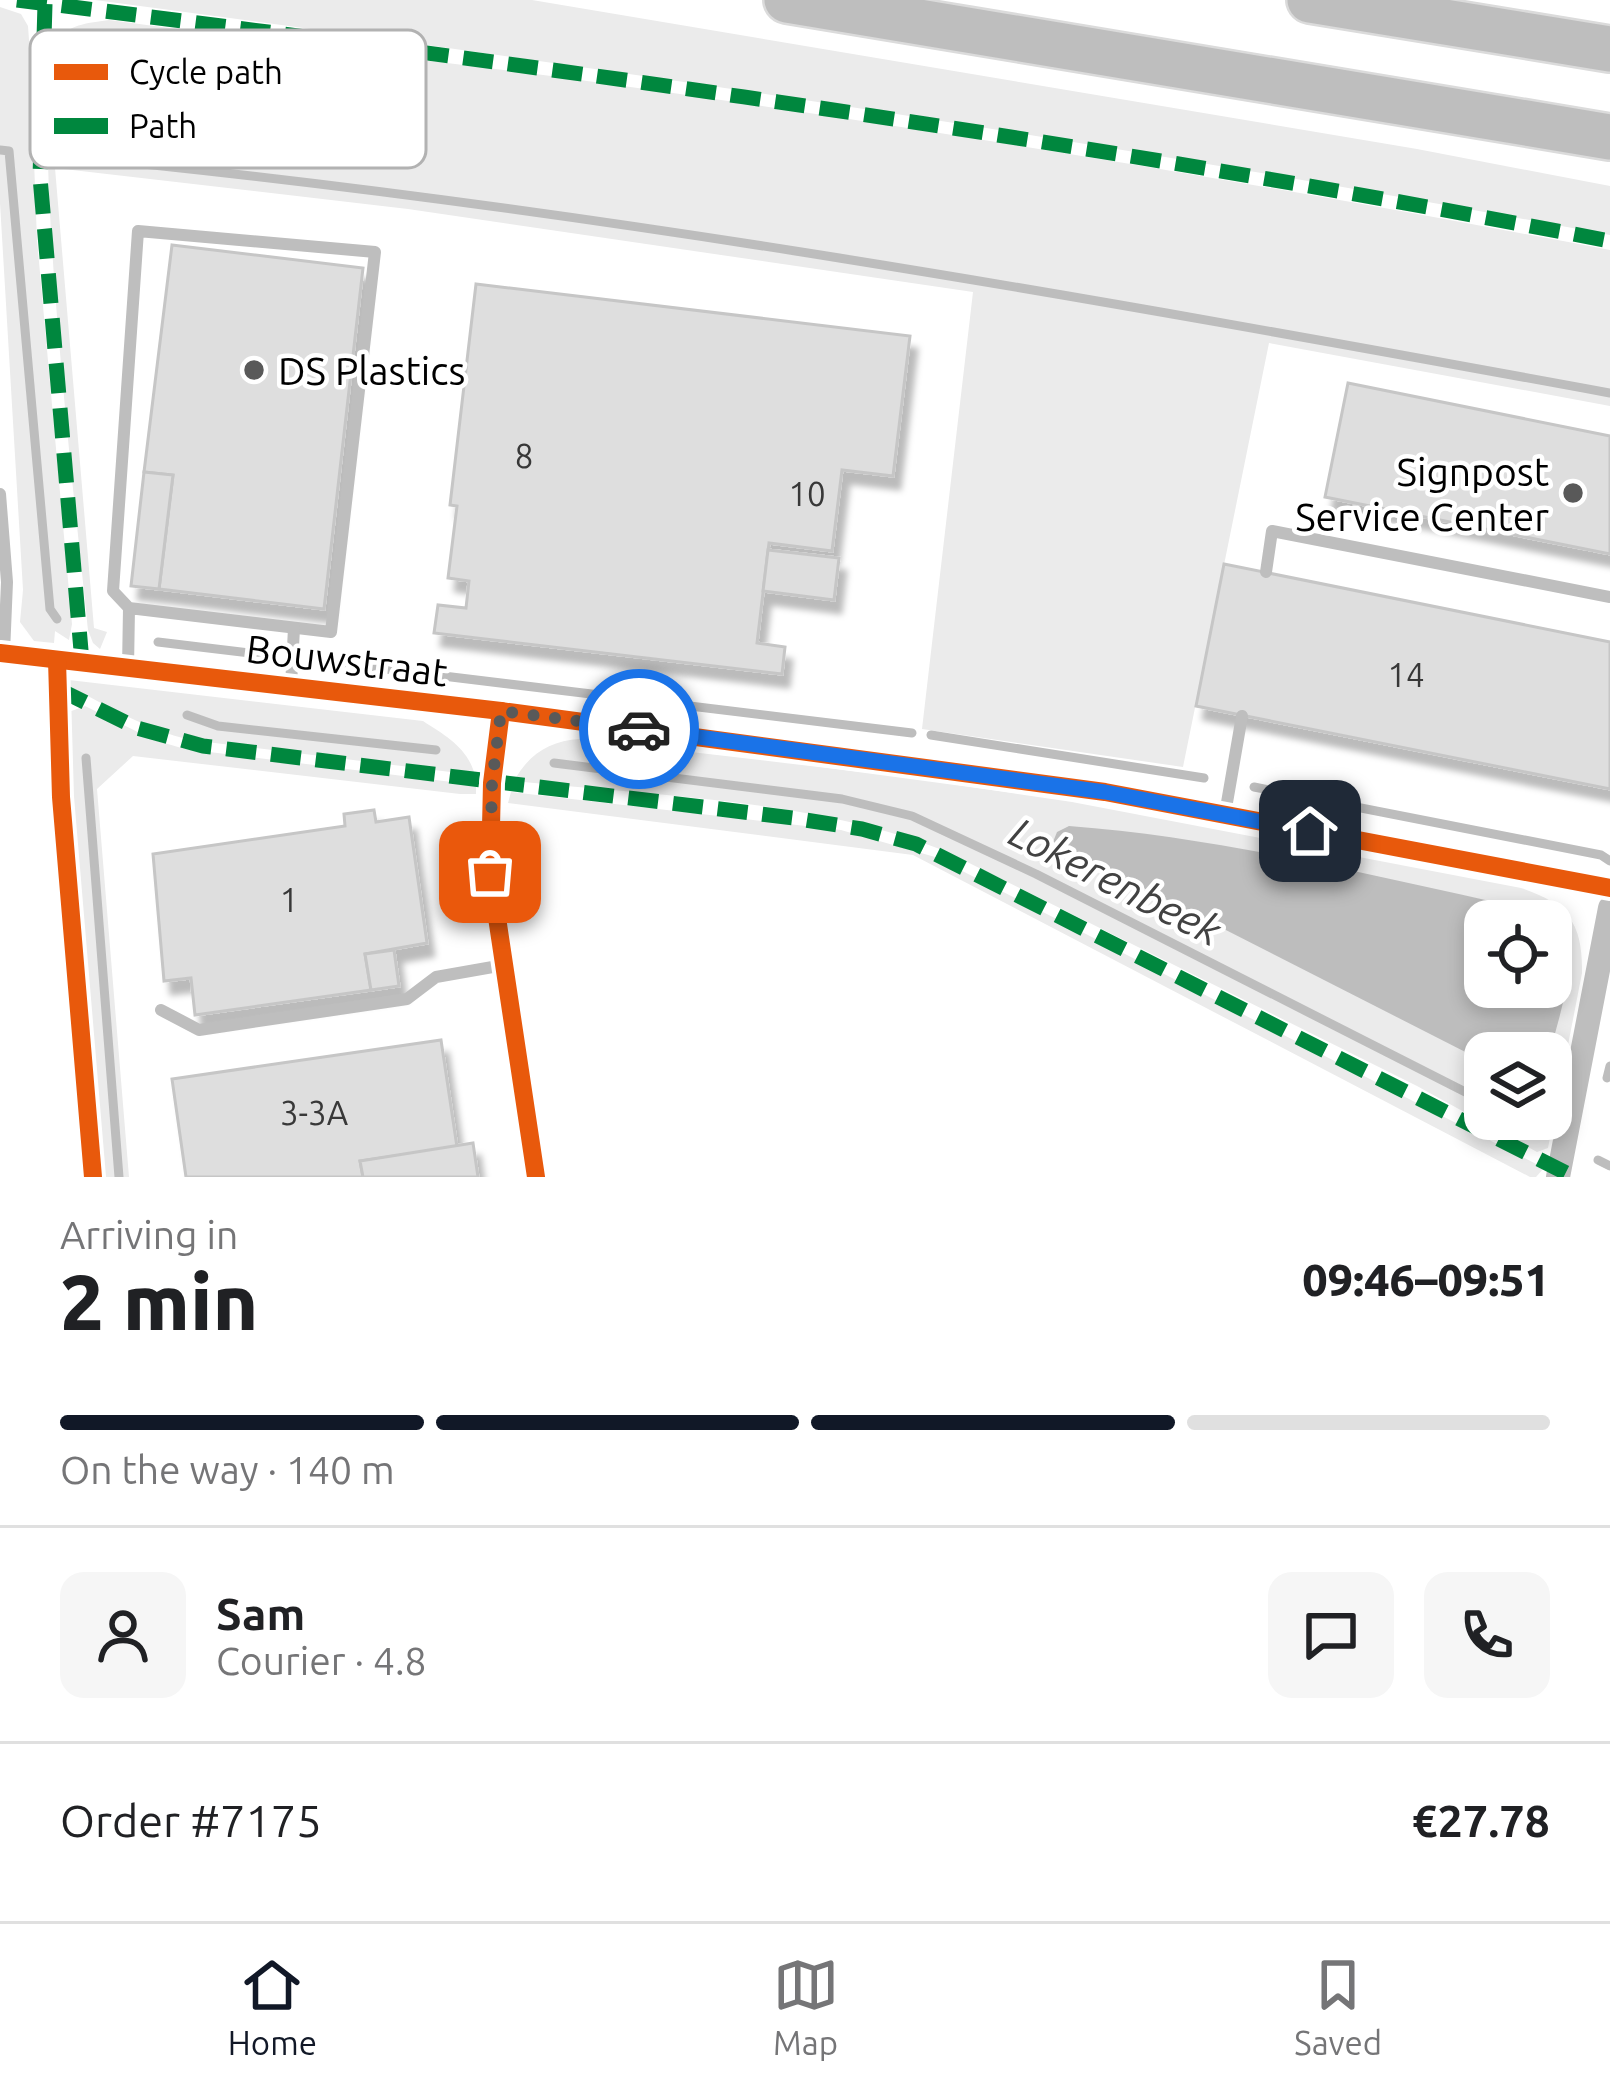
<!DOCTYPE html>
<html lang="en">
<head>
<meta charset="utf-8">
<style>
	body { margin:0; font-family:Ubuntu,sans-serif; background:#f6f6f6; color:#202124; height:100vh; display:flex; flex-direction:column; font-size:45px; white-space:nowrap }
	* { box-sizing:border-box; margin:0 }
	p { font-size:39px; color:#757577 }
	.icon { flex:none; width:66px; height:66px; fill:none; stroke:currentColor; stroke-width:2; stroke-linecap:round; stroke-linejoin:round }
	.map { position:relative; height:1177px; overflow:hidden }
	.panel { display:flex; flex-direction:column; background:#fff; flex:1 }
	.panel>* { flex:none }
	.tools { position:absolute; left:1464px; top:900px; display:grid; gap:24px }
	.tools a { display:grid; place-items:center; width:108px; height:108px; border-radius:24px; background:#fff; box-shadow:0 6px 18px #0003; font-size:60px }
	.pin { position:absolute; display:grid; place-items:center; width:102px; height:102px; color:#fff; margin:-51px; border-radius:24px; box-shadow:0 6px 18px #0006 }
	.courier { position:absolute; display:grid; place-items:center; width:120px; height:120px; margin:-60px; border:9px solid #1a73e8; border-radius:50%; background:#fff; color:#222; box-shadow:0 3px 15px #0007 }
	.head em { font-style:normal; font-weight:800 }
	.head div { display:flex; flex-direction:column-reverse }
	.head { display:flex; align-items:center; justify-content:space-between; height:204px; padding:0 60px }
	h1 { font-size:78px; font-weight:800; line-height:90px }
	.bar { display:grid; grid-template-columns:repeat(4,1fr); gap:18px 12px; align-content:center; height:144px; padding:0 60px }
	.bar i { height:15px; border-radius:9px; background:#e0e0e0 }
	.bar .active { background:#111827 }
	.bar p { grid-column:span 4 }
	.line { display:flex; align-items:center; gap:30px; padding:0 60px; border-top:3px solid #e0e0e0 }
	.line div { flex:1 }
	.round { display:grid; place-items:center; flex:none; width:126px; height:126px; border-radius:24px; background:#f6f6f6 }
	.tab-bar { display:flex; justify-content:space-around; align-items:center; height:168px; border-top:3px solid #e0e0e0; background:#fff; font-size:33px; color:#757577 }
	.tab-bar a { display:grid; justify-items:center; gap:6px }
	.tab-bar .active { color:#111827 }
	.map>svg:first-child { display:block }
	.green { fill:#ebebeb; fill-rule:evenodd }
	.water { fill:#bdbdbd; fill-rule:evenodd }
	.lines { fill:none; stroke-linecap:round; stroke-linejoin:round }
	.stream { stroke:#bdbdbd; stroke-width:9 }
	.building { fill:#dedede; stroke:#c6c6c6; stroke-width:3; filter:url(#shadow) }
	.motorway-casing { stroke:#dbdbdb; stroke-width:50 }
	.service { stroke:#bebebe; stroke-width:12 }
	.minor { stroke:#bebebe; stroke-width:24 }
	.motorway { stroke:#bebebe; stroke-width:45 }
	.quiet { stroke:#00873e; stroke-width:15; stroke-dasharray:30 15; stroke-linecap:butt }
	.cycleway-casing { stroke:#fff; stroke-width:26 }
	.cycleway { stroke:#e8590c; stroke-width:18 }
	.done { stroke:#595959; stroke-width:12; stroke-dasharray:0 21.6 }
	.route { stroke:#1a73e8; stroke-width:15 }
	.poi-dot { fill:#595959; stroke:#fff; stroke-width:4.5 }
	.labels { text-anchor:middle; dominant-baseline:central; stroke-width:9; stroke-linejoin:round; paint-order:stroke }
	.number-label { font-size:33px; fill:#383838 }
	.poi-label { font-size:39px; fill:#000; stroke:#fff; text-anchor:start }
	.street-label { font-size:39px; fill:#000; stroke:#fff }
	.water-label { font-size:42px; font-style:italic; fill:#424242; stroke:#fff }
	.key { fill:#fff; stroke:#b2b2b2; stroke-width:3 }
	.key-label { font-size:33px; fill:#000 }
</style>
</head>
<body>
<div class="map">
<svg width="1610" height="1177" viewBox="0 0 1610 1177">
	<defs>
		<filter id="shadow"><feDropShadow dx="7" dy="13" stdDeviation="3" flood-color="#0004"/></filter>
	</defs>
	<rect width="100%" height="100%" fill="#fff"/>
	<g class="green">
		<path d="M95 0H532L1417 149 1610 186V235C1107 141 602 67 95 0Z"/>
		<path d="M0 7 21 14 28 26 30 54 37 240 72 624 69 640 55 631 54 643 34 641 20 622 23 590 0 203Z"/>
		<path d="M109 20C256 40 404 57 551 76 905 124 1259 183 1610 250V406L1269 343 1183 767 922 729 973 292 408 209 55 168 94 628 107 632 100 649 93 643 88 630C80 544 24 88 59 39 71 23 91 23 109 20Z"/>
		<path d="M69 680 423 721C446 736 467 747 475 775L190 740C146 729 109 707 69 686Z"/>
		<path d="M85 706 154 740 185 749 476 785V794H460L133 756 97 789 129 1177H100L64 727 66 713Z"/>
		<path d="M580 739 904 777 1072 802 1521 888C1568 904 1583 923 1582 973L1548 1148 1537 1152 1417 1086 945 851C814 799 654 796 514 781 529 754 549 741 580 739ZM1485 921H1551V987H1485ZM1485 1053H1551V1119H1485Z"/>
		<path d="M511 792 841 830 935 857 1544 1168 1536 1177H1530L913 855 508 803Z"/>
	</g>
	<path class="water" d="M1069 826C1227 838 1382 878 1536 911 1590 941 1561 1005 1550 1053H1485V1062L1053 842 1057 832ZM1485 921H1551V987H1485Z"/>
	<g class="lines">
		<g class="stream">
			<path d="M0 150 9 151 50 609 57 619"/>
			<path d="M64 156C583 206 1097 299 1610 393"/>
			<path d="M158 642 266 655"/>
			<path d="M320 661 912 733"/>
			<path d="M187 715 218 726 436 750"/>
			<path d="M931 735 1204 778"/>
			<path d="M86 758 119 1177"/>
			<path d="M554 763 842 799 912 816 1036 874 1485 1102"/>
			<path d="M1254 787 1601 855 1610 861"/>
			<path d="M1607 1078 1610 1066"/>
			<path d="M1518 1119 1531 1126"/>
			<path d="M1598 1160 1610 1166"/>
		</g>
	</g>
	<g class="building">
		<path d="M172 245 363 268 324 609 159 589 173 475 144 472Z"/>
		<path d="M476 284 910 336 893 476 842 470 832 551 769 543 757 643 785 647 782 674 434 633 438 605 466 608 469 581 448 578 457 506 450 505Z"/>
		<path d="M1348 383 1610 436V554L1325 497Z"/>
		<path d="M144 472 173 475 159 589 131 586Z"/>
		<path d="M768 550 839 558 834 600 763 591Z"/>
		<path d="M1224 564 1610 642V789L1196 706Z"/>
		<path d="M374 810 376 822 409 817 427 943 365 954 371 990 195 1015 191 978 164 981 153 854 345 826 344 814Z"/>
		<path d="M394 950 399 986 371 990 365 954Z"/>
		<path d="M441 1040 457 1147 360 1161 363 1177H186L172 1079Z"/>
		<path d="M473 1143 478 1177H363L360 1161Z"/>
	</g>
	<g class="lines">
		<g class="motorway-casing">
			<g id="motorway">
				<path d="M787 0 1610 137"/>
				<path d="M1310 0 1610 49"/>
			</g>
		</g>
		<g class="service">
			<path d="M0 494 7 582 4 653"/>
			<path d="M1266 572 1272 531 1610 597"/>
			<path d="M128 668 129 608 113 591 138 231 375 252 331 632 129 608"/>
			<path d="M291 686 294 628"/>
			<path d="M1225 814 1242 716"/>
			<path d="M161 1010 199 1030 407 999 436 977 504 965"/>
		</g>
		<g class="minor">
			<path d="M0 653 501 711 1105 792 1610 888"/>
			<path d="M501 711 492 783 490 871 536 1177"/>
			<path d="M1558 1177 1610 908"/>
		</g>
		<use href="#motorway" class="motorway"/>
		<g class="quiet">
			<path d="M17 0C550 67 1082 139 1610 241"/>
			<path d="M45 4 40 177 82 662"/>
			<path d="M58 689 137 728 203 746 793 818 862 829 916 844 1574 1177"/>
		</g>
		<g class="cycleway-casing">
			<g id="cycleway">
				<path d="M0 653 501 711 1105 792 1610 888"/>
				<path d="M57 660 61 797 93 1177"/>
				<path d="M501 711 492 783 490 871 536 1177"/>
			</g>
		</g>
		<use href="#cycleway" class="cycleway"/>
	</g>
	<g class="lines">
		<path class="done" d="M490 872 492 783 501 711 639 729"/>
		<path class="route" d="M639 729 1105 792 1310 831"/>
	</g>
	<g class="poi-dot">
		<circle cx="254" cy="370" r="12"/>
		<circle cx="1573" cy="493" r="12"/>
	</g>
	<g class="labels">
		<g class="number-label">
			<text x="524" y="455">8</text>
			<text x="807" y="493">10</text>
			<text x="1406" y="674">14</text>
			<text x="289" y="899">1</text>
			<text x="314" y="1112">3-3A</text>
		</g>
		<g class="poi-label">
			<text x="278" y="370">DS Plastics</text>
			<text x="1549" y="471" text-anchor="end">Signpost<tspan x="1549" dy="45">Service Center</tspan></text>
		</g>
		<g class="street-label">
			<text transform="translate(347 660) rotate(7)">Bouwstraat</text>
		</g>
		<g class="water-label">
			<text transform="translate(1116 881) rotate(27)">Lokerenbeek</text>
		</g>
	</g>
	<rect x="30" y="30" width="396" height="138" rx="18" class="key"/>
	<rect x="54" y="64" width="54" height="16" fill="#e8590c"/>
	<rect x="54" y="118" width="54" height="16" fill="#00873e"/>
	<g class="key-label">
		<text x="129" y="84">Cycle path</text>
		<text x="129" y="138">Path</text>
	</g>
</svg>
<div class="tools">
<a><svg class="icon" aria-label="locate" viewBox="0 0 24 24"><circle cx="12" cy="12" r="6"/><path d="M12 2v4M12 18v4M2 12h4M18 12h4"/></svg></a>
<a><svg class="icon" aria-label="layers" viewBox="0 0 24 24"><path d="M12 4l9 5-9 5-9-5zM3 14l9 5 9-5"/></svg></a>
</div>
<div class="pin" style="left:490px;top:872px;background:#ea580c"><svg class="icon" aria-label="bag" viewBox="0 0 24 24"><path d="M5 8h14l-1 12H6zM9 8a3 3 0 0 1 6 0"/></svg></div>
<div class="pin" style="left:1310px;top:831px;background:#1f2937"><svg class="icon" aria-label="home" viewBox="0 0 24 24"><path d="M3 11l9-7 9 7M6 9v11h12V9"/></svg></div>
<div class="courier" style="left:639px;top:729px"><svg class="icon" aria-label="car" viewBox="0 0 24 24"><path d="M5 17H2v-5l4-1 3-4h7l3 4 3 1v5h-3M9 17h6M6 11h13"/><circle cx="7" cy="17" r="2"/><circle cx="17" cy="17" r="2"/></svg></div>
</div>
<section class="panel">
<div class="head"><div><h1>2 min</h1><p>Arriving in</p></div><em>09:46–09:51</em></div>
<div class="bar"><i class="active"></i><i class="active"></i><i class="active"></i><i></i><p>On the way · 140 m</p></div>
<div class="line" style="height:216px"><a class="round"><svg class="icon" aria-label="person" viewBox="0 0 24 24"><circle cx="12" cy="8" r="4"/><path d="M4 21q1-7 8-7t8 7"/></svg></a><div><b>Sam</b><p>Courier · 4.8</p></div><a class="round"><svg class="icon" aria-label="chat" viewBox="0 0 24 24"><path d="M4 5h16v11H9l-5 4z"/></svg></a><a class="round"><svg class="icon" aria-label="phone" viewBox="0 0 24 24"><path d="M5 4h4l2 5-3 2q2 4 5 5l2-3 5 2v4C11 20 4 13 5 4z"/></svg></a></div>
<div class="line" style="height:156px"><div>Order #7175</div><b>€27.78</b></div>
</section>
<nav class="tab-bar">
<a class="active"><svg class="icon" aria-label="home" viewBox="0 0 24 24"><path d="M3 11l9-7 9 7M6 9v11h12V9"/></svg>Home</a>
<a><svg class="icon" aria-label="map" viewBox="0 0 24 24"><path d="M3 6l6-2 6 2 6-2v14l-6 2-6-2-6 2zM9 4v14M15 6v14"/></svg>Map</a>
<a><svg class="icon" aria-label="saved" viewBox="0 0 24 24"><path d="M7 4h10v16l-5-4-5 4z"/></svg>Saved</a>
</nav>
</body>
</html>
